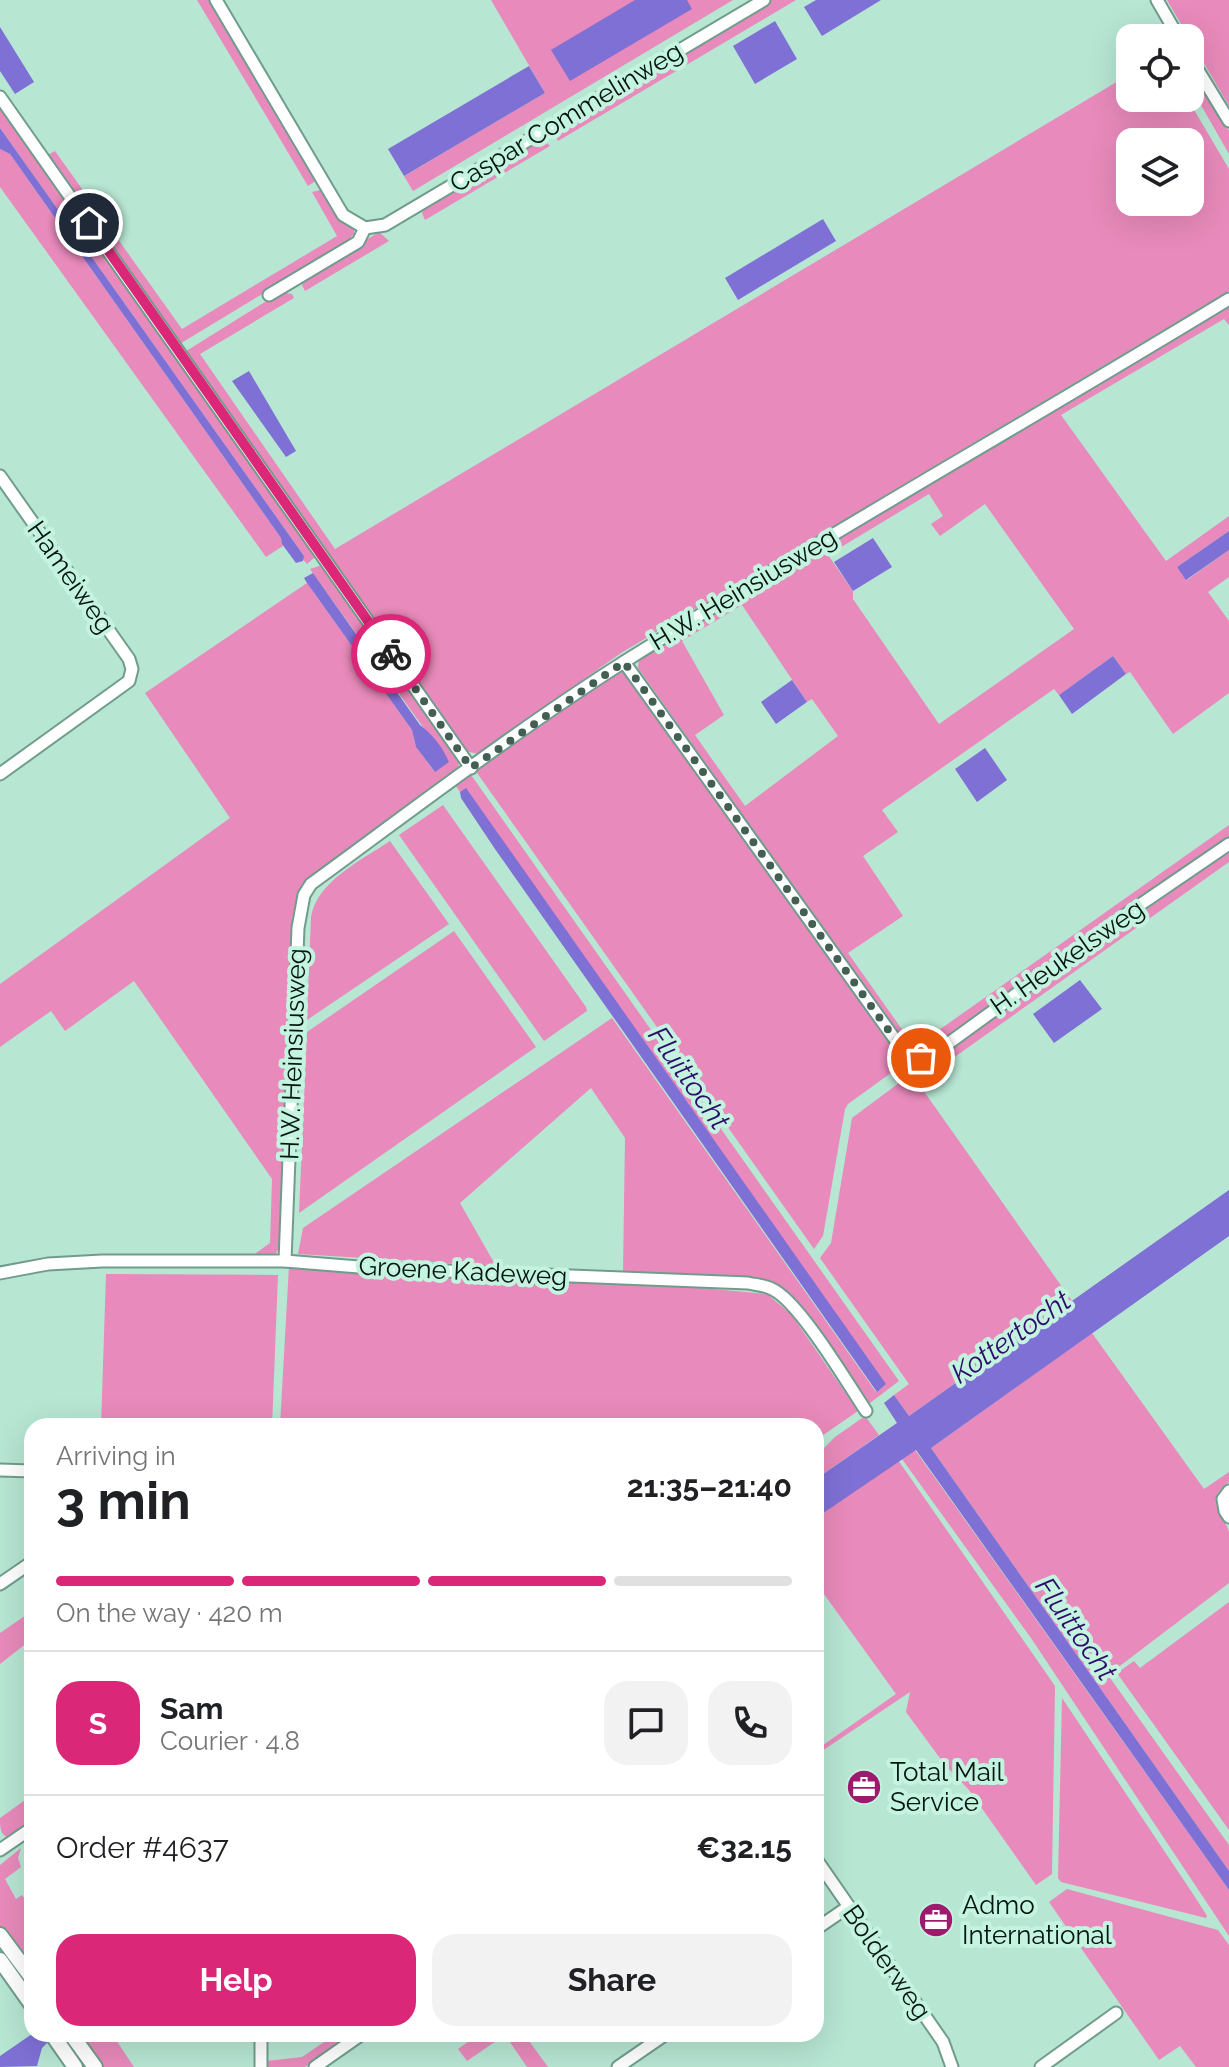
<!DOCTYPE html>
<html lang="en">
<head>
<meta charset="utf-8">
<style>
	body { margin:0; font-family:Raleway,sans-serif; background:#f2f2f2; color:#202124; height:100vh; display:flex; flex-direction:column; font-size:30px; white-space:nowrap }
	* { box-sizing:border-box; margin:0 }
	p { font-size:26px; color:#757577 }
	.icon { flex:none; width:44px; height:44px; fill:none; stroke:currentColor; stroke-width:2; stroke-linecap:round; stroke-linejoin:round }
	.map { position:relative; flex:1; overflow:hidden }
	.side { position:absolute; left:24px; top:1418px; width:800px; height:624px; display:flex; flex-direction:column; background:#fff; border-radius:24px; box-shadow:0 8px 32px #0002 }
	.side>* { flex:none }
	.controls { position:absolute; left:1116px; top:24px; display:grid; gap:16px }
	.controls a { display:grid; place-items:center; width:88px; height:88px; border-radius:16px; background:#fff; box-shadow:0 8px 32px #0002; font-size:40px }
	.pin { position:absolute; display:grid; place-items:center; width:68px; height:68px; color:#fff; margin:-34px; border:4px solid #fff; border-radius:50%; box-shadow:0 2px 8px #0007 }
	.courier { position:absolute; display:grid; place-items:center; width:80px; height:80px; margin:-40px; border:6px solid #db2777; border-radius:50%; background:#fff; color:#222; box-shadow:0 2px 10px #0007 }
	.summary em { font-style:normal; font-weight:700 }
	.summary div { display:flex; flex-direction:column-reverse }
	.summary { display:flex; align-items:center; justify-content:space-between; height:136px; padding:0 32px }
	h1 { font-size:52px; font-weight:700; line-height:60px }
	.bar { display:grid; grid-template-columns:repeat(4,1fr); gap:12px 8px; align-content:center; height:96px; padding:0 32px }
	.bar i { height:10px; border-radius:6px; background:#e0e0e0 }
	.bar .current { background:#db2777 }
	.bar p { grid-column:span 4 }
	.line { display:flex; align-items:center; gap:20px; padding:0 32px; border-top:2px solid #e0e0e0 }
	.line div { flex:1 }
	.round { display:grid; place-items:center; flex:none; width:84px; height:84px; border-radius:24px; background:#f2f2f2 }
	.action { display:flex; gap:16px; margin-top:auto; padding:16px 32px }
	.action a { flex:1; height:92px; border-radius:24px; background:#db2777; color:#fff; font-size:32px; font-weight:700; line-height:92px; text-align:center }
	.action a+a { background:#f2f2f2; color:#202124 }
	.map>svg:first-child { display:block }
	.green { fill:#e88abb; fill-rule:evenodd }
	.water { fill:#7f70d5 }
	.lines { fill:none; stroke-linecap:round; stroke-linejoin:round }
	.minor-casing { stroke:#709d8b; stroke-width:15 }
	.major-casing { stroke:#709d8b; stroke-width:18 }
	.minor { stroke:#fff; stroke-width:11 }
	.major { stroke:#fff; stroke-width:14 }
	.done { stroke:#435f54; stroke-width:8; stroke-dasharray:0 14.4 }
	.route { stroke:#db2777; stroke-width:10 }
	.labels { text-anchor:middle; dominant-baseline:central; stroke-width:8; stroke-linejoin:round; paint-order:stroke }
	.street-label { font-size:26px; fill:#051610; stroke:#c4f3e0 }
	.poi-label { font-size:26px; fill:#051610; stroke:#c4f3e0; text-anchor:start }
	.water-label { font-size:28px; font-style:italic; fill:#2c0d6a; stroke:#c4f3e0 }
</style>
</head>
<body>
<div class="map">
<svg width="1229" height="2067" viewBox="0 0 1229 2067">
	<rect width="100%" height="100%" fill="#b7e6d3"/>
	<g class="green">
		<path d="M197 0H212L317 176 314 182 308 186Z"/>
		<path d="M491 0H733L413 191 404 176 545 93Z"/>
		<path d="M771 0H796L558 141 555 134 561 125Z"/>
		<path d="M1167 0H1229V106Z"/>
		<path d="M1190 64 1229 131V154L1190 86Z"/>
		<path d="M1130 74V98H1187L1229 169V291L621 653 479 754 464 751 183 353 281 292 292 294 294 298 200 354 335 549ZM1130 142H1190V202H1130Z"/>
		<path d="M0 105 315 550 314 558 307 564 302 558 304 556 0 128Z"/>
		<path d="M535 140H544L550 146 425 220 422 213 424 206Z"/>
		<path d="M0 149 10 154 281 538 283 546 266 557 0 187Z"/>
		<path d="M55 151 182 329 337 236 312 192 320 190 327 193 354 228V234L343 245 178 345 44 157Z"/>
		<path d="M379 232 389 241 305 291 302 285 306 277Z"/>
		<path d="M1229 305V325L1224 319 1061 415 1166 561 1229 516V531L1177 567 1187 580 1229 550V577L1208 592 1229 621V693L1173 734 1130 672 1126 674 1113 656 1059 695 1054 689 882 810 898 832 863 856 903 916 848 953 908 1038 916 1044 939 1030 1229 825V837L931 1048 922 1054 911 1053 638 668 639 659 788 567ZM929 494 943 516 931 524 940 536 985 504 1074 629 939 724 853 599V591L828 555ZM742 605 807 702 812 699 838 736 745 806 695 735 724 715 682 641Z"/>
		<path d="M322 565 459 760 458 770 455 773 313 874 303 887 293 913 281 1245 273 1258 245 1261 270 1243 272 1179 134 981 65 1031 51 1011 0 1047V984L230 818 145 693 307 583 412 730 416 747 434 771 448 762 310 569Z"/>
		<path d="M619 671 627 674 899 1056 895 1070 848 1104 845 1109 823 1236 814 1249 475 770V768L607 674Z"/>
		<path d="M469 772 899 1381 866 1406 786 1296 761 1278 623 1272 625 1138 591 1088 460 1203 496 1266 298 1254 303 1228 612 1018 876 1392 885 1384 465 789 460 792 454 783Z"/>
		<path d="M443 805 586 1007 587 1011 544 1041 399 835Z"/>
		<path d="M390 841 449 924 307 1020 311 917C317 881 362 860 390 841Z"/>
		<path d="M1229 851V862L918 1083 1072 1301 909 1416 894 1395 909 1384 820 1258 831 1243 852 1118 903 1080 910 1066H920L937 1058Z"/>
		<path d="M454 931 536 1047 299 1213 307 1032Z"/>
		<path d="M289 1266 547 1281 681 1286 767 1294 791 1314 858 1411 816 1440V1426H280Z"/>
		<path d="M106 1274 278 1275 272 1426H101Z"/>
		<path d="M1092 1333 1204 1489 1229 1472V1482C1203 1501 1223 1512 1229 1532 1229 1543 1229 1570 1229 1583L1108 1675 1229 1845V1871L931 1448Z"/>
		<path d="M865 1416 879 1435 816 1479V1456L835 1437Z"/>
		<path d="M915 1450 1229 1890V1936L1031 1638 902 1459Z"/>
		<path d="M898 1460 1055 1686 1052 1874 1036 1885 969 1790 945 1765 906 1712 910 1692 816 1755V1750L896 1694 816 1583V1518Z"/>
		<path d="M1229 1602V1830L1117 1673 1134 1661 1140 1668Z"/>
		<path d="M32 1611V1639L0 1664V1633Z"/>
		<path d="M1062 1698 1193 1894 1207 1916 1206 1918 1061 1882 1058 1878Z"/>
		<path d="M32 1795V1822L7 1837C0 1834 0 1826 0 1818Z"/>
		<path d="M21 1848 18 1858 21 1867 5 1879 16 1899 22 1895 32 1909V1973L0 1931V1865Z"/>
		<path d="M1067 1889 1218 1930 1229 1945V2067H1196L1180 2046 1159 2060 1049 1902Z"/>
		<path d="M77 2034H112L134 2067H100Z"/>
		<path d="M336 2034H352L305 2067H266L267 2061 302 2057Z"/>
		<path d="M479 2034H524L548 2067H527L505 2035 467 2061 458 2049Z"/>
	</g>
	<g class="water">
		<path d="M635 0H687L692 9 570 81 551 50Z"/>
		<path d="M816 0H881L822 36 804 7Z"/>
		<path d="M775 21 797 59 755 84 733 46Z"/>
		<path d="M0 27 34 82 15 94 0 71Z"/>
		<path d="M529 66 545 93 404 176 388 149Z"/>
		<path d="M0 128 304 556 303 561 296 563 282 544 281 538 10 154 0 149Z"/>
		<path d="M823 219 836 241 738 300 725 278Z"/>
		<path d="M249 371 296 451 286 457 232 381Z"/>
		<path d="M1229 531V550L1186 580 1177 567Z"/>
		<path d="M873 538 892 567 853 591 834 562Z"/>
		<path d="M313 573 420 725C433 735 442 746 449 762L435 772 416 747 412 730 307 583 304 578Z"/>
		<path d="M1113 656 1126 674 1072 714 1059 695Z"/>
		<path d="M792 680 807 702 776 724 761 702Z"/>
		<path d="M985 748 1007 780 977 802 955 769Z"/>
		<path d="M466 788 886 1384 877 1392 495 849 461 798 460 792Z"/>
		<path d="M1080 980 1102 1009 1054 1043 1033 1014Z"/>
		<path d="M1229 1190V1236L931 1448 1229 1871V1890L916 1450 816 1518V1479L897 1423 884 1403 894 1395 909 1416Z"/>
		<path d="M32 2034H56L42 2048 37 2066 0 2067V2056Z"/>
	</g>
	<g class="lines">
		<g class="minor-casing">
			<g id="minor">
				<path d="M216 0 343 215 365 228 385 225 764 0"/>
				<path d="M1157 0 1179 38"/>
				<path d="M1190 57 1229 121"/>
				<path d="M0 97 471 768"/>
				<path d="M269 295 358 242 365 228"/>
				<path d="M0 476 129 659 132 669 129 681 0 774"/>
				<path d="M624 662 907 1056 921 1058 931 1056 1128 913 1229 844"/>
				<path d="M285 1261 298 928 304 895 311 884C415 808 518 729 627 660 825 536 1029 421 1229 299"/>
				<path d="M0 1273 48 1264 102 1261H285L371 1268 748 1283C756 1285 765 1285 772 1289 799 1301 848 1384 866 1411"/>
				<path d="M0 1470 32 1471"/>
				<path d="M1229 1491 1223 1499 1225 1511 1229 1517"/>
				<path d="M0 1584 32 1562"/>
				<path d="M0 1850 32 1828"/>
				<path d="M816 1859 943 2042 952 2067"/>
				<path d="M816 1929 848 1907"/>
				<path d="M261 2034V2067"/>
				<path d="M315 2067 362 2034"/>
				<path d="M618 2067 666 2034"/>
				<path d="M1041 2067 1116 2013"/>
			</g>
		</g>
		<g class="major-casing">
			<g id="major">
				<path d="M0 1935 32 1978"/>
				<path d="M0 1960 32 2005"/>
				<path d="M52 2034 75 2067"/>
				<path d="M71 2034 95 2067"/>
			</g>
		</g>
		<use href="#minor" class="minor"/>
		<use href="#major" class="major"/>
	</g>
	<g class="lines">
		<path class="done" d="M391 654 471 768 624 662 907 1056 921 1058"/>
		<path class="route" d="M89 223 391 654"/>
	</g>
	<defs>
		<g id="office-disc" transform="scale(1.8)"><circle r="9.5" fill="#9d1a6d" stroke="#c4f3e0"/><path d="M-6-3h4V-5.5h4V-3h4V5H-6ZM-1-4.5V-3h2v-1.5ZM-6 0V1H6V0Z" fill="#fff"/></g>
	</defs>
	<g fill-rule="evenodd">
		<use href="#office-disc" x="864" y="1787"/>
		<use href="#office-disc" x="936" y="1920"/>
	</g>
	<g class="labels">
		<g class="street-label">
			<text transform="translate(566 117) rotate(-31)">Caspar Commelinweg</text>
			<text transform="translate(71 577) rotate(55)">Hameiweg</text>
			<text transform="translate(743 589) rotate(-31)">H.W. Heinsiusweg</text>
			<text transform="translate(1067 957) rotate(-35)">H. Heukelsweg</text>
			<text transform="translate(293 1054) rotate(-88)">H.W. Heinsiusweg</text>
			<text transform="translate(463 1271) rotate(3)">Groene Kadeweg</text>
			<text transform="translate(887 1962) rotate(55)">Bolderweg</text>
		</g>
		<g class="poi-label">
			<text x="890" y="1772">Total Mail<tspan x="890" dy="30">Service</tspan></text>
			<text x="962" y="1905">Admo<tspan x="962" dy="30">International</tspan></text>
		</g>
		<g class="water-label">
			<text transform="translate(689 1078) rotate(55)">Fluittocht</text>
			<text transform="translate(1011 1337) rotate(-35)">Kottertocht</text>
			<text transform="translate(1076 1629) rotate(55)">Fluittocht</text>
		</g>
	</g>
</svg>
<div class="controls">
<a><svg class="icon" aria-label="locate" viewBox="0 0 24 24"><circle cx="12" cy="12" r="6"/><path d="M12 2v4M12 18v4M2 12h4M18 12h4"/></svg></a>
<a><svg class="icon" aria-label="layers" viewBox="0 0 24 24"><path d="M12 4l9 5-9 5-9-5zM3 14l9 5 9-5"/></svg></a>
</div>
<div class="pin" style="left:921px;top:1058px;background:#ea580c"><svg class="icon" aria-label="bag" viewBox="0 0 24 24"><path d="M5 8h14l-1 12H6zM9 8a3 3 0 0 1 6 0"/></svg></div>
<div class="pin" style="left:89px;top:223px;background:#1f2937"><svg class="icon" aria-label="home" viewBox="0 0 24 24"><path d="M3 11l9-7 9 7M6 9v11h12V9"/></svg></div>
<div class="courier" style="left:391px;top:654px"><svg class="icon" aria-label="bike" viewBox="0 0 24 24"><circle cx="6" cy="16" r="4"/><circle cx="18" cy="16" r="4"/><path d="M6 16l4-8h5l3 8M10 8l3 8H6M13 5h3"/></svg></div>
<section class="side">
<div class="summary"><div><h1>3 min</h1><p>Arriving in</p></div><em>21:35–21:40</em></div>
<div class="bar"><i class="current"></i><i class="current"></i><i class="current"></i><i></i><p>On the way · 420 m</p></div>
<div class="line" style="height:144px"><b class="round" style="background:#db2777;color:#fff">S</b><div><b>Sam</b><p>Courier · 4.8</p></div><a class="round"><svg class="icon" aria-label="chat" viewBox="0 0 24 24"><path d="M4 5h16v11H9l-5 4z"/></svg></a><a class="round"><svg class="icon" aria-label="phone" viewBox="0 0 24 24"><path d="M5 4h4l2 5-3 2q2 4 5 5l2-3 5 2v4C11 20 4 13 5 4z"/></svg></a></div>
<div class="line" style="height:104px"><div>Order #4637</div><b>€32.15</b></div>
<div class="action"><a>Help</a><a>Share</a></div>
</section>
</div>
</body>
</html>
